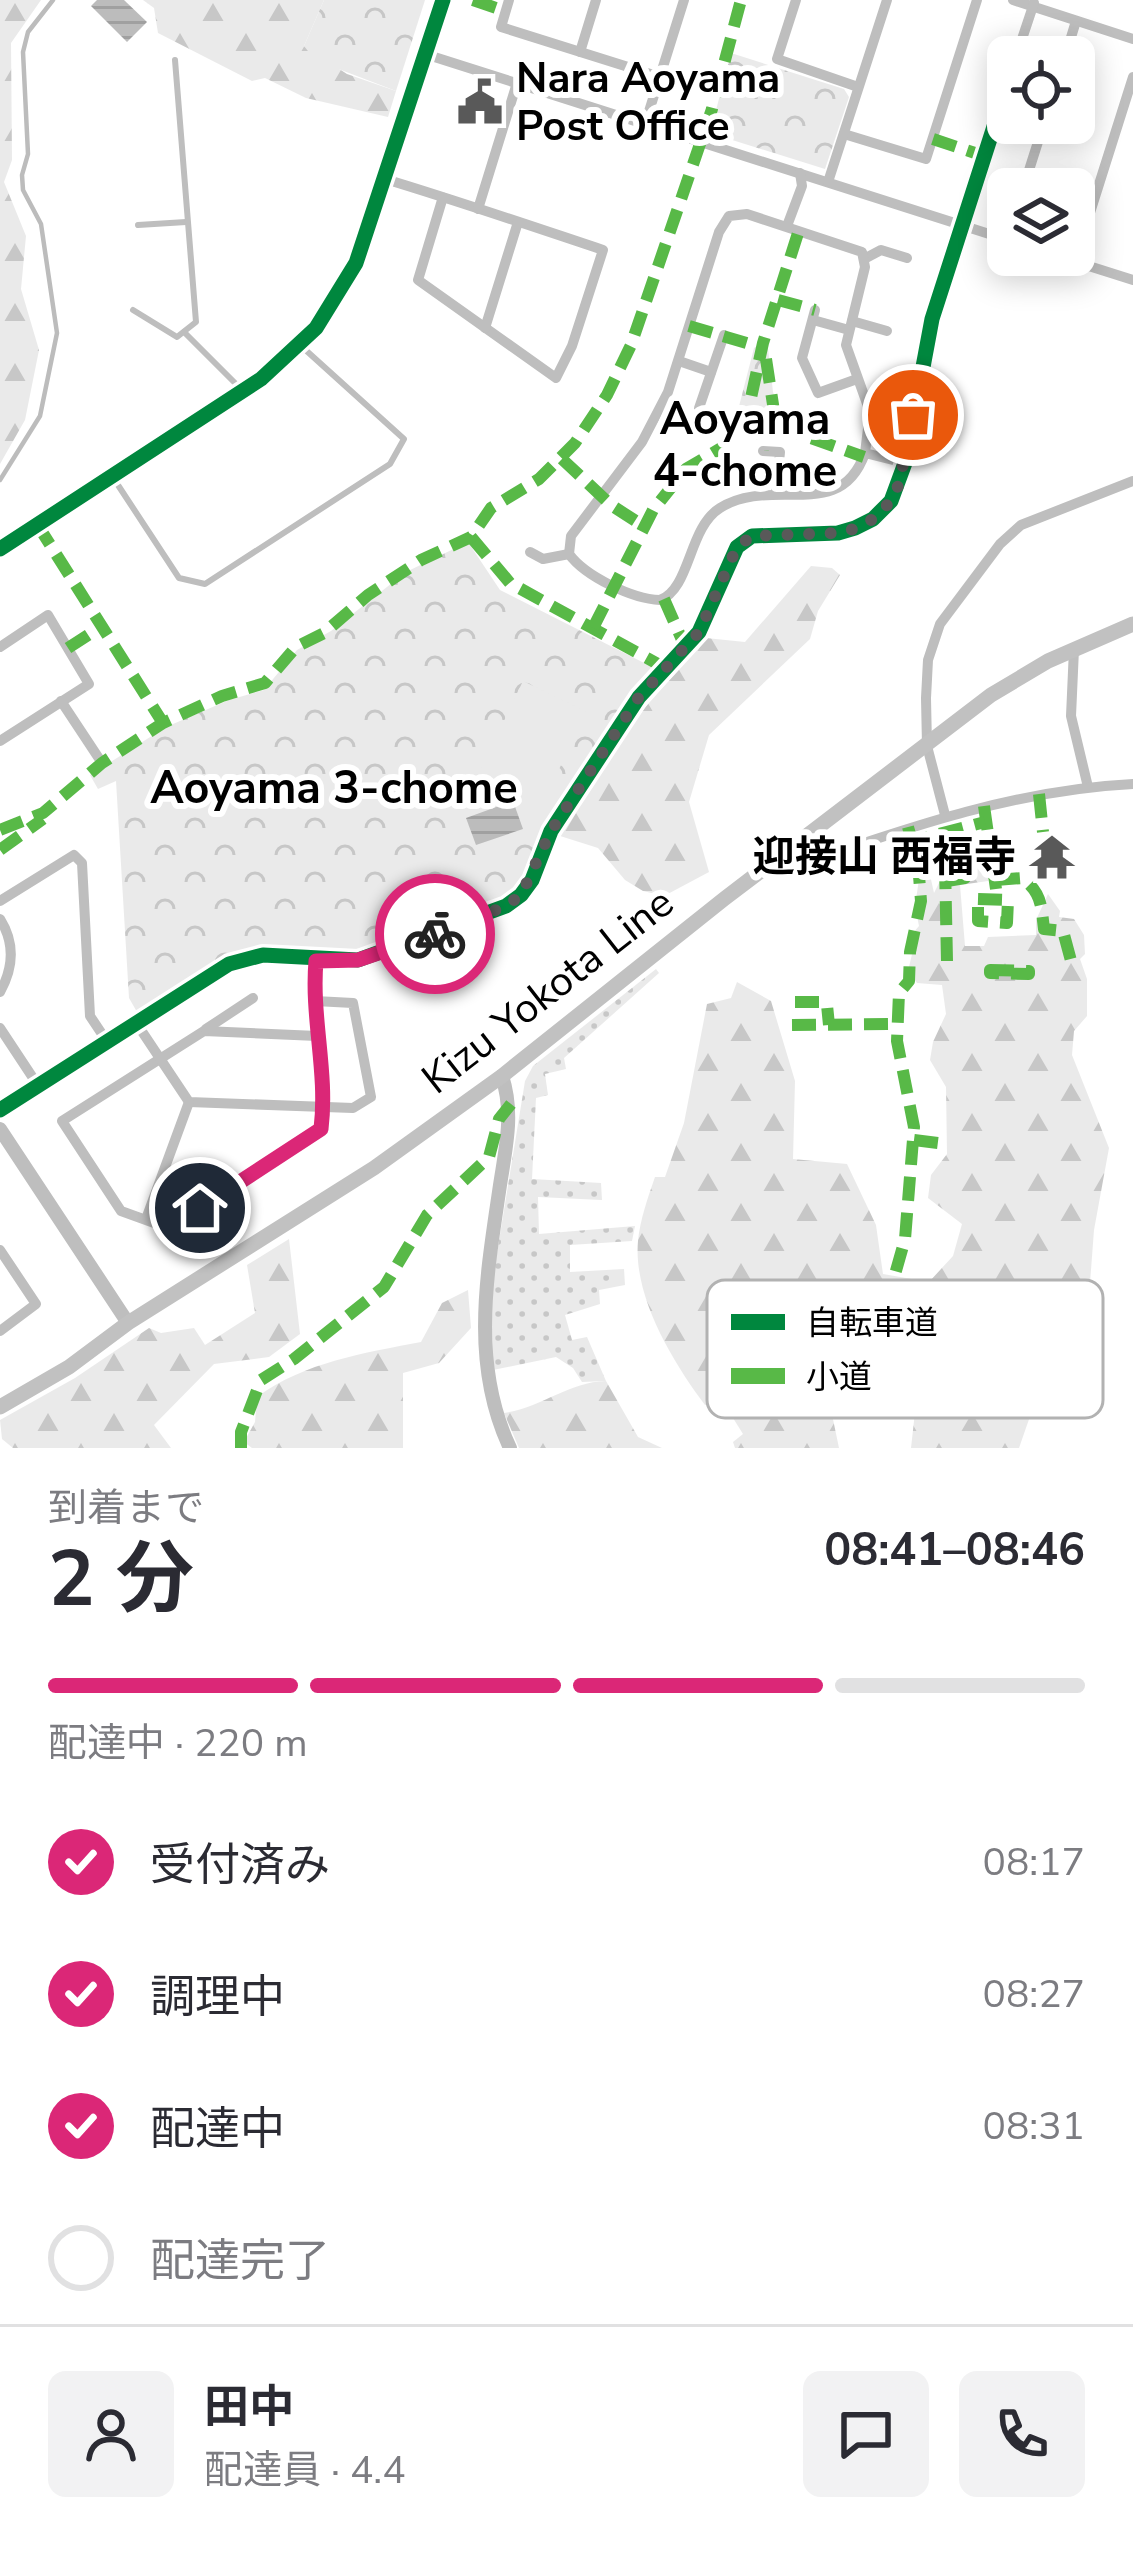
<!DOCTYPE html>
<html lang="ja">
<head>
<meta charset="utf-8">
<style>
	body { margin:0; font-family:"Nunito Sans","Noto Sans JP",sans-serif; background:#f2f2f3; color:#2b2b33; height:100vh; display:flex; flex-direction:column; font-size:45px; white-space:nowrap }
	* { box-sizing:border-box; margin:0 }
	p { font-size:39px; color:#7c7c81 }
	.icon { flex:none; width:66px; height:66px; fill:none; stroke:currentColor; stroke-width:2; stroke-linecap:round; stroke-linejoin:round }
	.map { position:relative; height:1448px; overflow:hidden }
	.drawer { display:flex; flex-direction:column; background:#fff; flex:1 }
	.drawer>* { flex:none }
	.fabs { position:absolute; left:987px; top:36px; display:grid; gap:24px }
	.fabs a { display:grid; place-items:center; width:108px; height:108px; border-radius:18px; background:#fff; box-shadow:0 6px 30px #0003; font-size:60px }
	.pin { position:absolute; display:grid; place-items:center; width:102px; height:102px; color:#fff; margin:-51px; border:6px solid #fff; border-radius:50%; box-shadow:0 3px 12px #0007 }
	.courier { position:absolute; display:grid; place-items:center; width:120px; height:120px; margin:-60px; border:9px solid #db2777; border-radius:50%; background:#fff; color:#222; box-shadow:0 3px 15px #0007 }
	.summary em { font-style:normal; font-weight:700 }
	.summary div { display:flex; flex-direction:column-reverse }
	.summary { display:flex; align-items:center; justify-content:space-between; height:204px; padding:0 48px }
	h1 { font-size:78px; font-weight:700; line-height:90px }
	.bar { display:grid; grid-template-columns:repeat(4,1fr); gap:18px 12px; align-content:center; height:144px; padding:0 48px }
	.bar i { height:15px; border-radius:9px; background:#e1e1e2 }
	.bar .active { background:#db2777 }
	.bar p { grid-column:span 4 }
	.line { display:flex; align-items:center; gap:30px; padding:0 48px; border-top:3px solid #e1e1e2 }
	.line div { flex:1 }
	.round { display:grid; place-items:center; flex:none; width:126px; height:126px; border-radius:18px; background:#f2f2f3 }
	ol { padding:0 48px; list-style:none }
	li { display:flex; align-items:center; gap:36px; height:132px }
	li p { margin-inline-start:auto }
	li .icon { padding:12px; border-radius:50%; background:#db2777; color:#fff; stroke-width:4 }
	li:last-child { color:#7c7c81 }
	li i { width:66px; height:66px; border:6px solid #e1e1e2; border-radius:50% }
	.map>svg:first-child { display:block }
	.grass { fill:url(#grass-dots) }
	.forest { fill:url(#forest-firs) }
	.park { fill:url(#park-crowns) }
	.pitch { fill:#eaeaea }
	.water { fill:url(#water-rules) }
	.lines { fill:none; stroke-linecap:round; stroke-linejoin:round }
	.stream { stroke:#bcbcbc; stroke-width:4.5 }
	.service { stroke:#bebebe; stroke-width:6 }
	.minor { stroke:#bebebe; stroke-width:10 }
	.tertiary { stroke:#bebebe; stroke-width:14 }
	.secondary { stroke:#c1c1c1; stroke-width:15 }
	.quiet { stroke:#58b947; stroke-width:12; stroke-dasharray:24 12; stroke-linecap:butt }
	.cycleway-casing { stroke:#fff; stroke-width:22 }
	.cycleway { stroke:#00873e; stroke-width:15 }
	.done { stroke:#595959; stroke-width:12; stroke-dasharray:0 21.6 }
	.route { stroke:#db2777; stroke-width:15 }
	.labels { text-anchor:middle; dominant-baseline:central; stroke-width:12; stroke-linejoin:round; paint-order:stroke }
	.poi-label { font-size:42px; font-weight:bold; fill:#000; stroke:#fff; text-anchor:start }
	.street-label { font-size:42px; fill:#000; stroke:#fff }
	.neighbourhood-label { font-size:45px; font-weight:bold; fill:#000; stroke:#fff }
	.key { fill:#fff; stroke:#b2b2b2; stroke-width:3 }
	.key-label { font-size:33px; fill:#000 }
</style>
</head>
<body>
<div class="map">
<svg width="1133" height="1448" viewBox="0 0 1133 1448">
	<defs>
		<pattern id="grass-dots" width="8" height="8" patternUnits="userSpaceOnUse" patternTransform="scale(3)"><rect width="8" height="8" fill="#eaeaea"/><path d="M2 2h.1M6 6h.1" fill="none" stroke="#c7c7c7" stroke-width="1.8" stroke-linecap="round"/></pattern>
		<pattern id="forest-firs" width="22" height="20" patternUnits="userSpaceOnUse" patternTransform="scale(3)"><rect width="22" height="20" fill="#eaeaea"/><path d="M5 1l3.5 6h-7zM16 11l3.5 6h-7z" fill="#c7c7c7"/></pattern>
		<pattern id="park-crowns" width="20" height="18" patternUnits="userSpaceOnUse" patternTransform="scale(3)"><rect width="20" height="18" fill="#eaeaea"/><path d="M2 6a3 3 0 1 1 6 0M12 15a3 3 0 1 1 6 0" fill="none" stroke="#c7c7c7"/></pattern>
		<pattern id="water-rules" width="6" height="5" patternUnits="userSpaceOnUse" patternTransform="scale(3)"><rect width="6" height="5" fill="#bcbcbc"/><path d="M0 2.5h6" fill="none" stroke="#a0a0a0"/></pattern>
	</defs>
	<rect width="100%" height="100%" fill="#fff"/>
	<path class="grass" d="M656 969 659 973 564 1058 566 1069 545 1074 548 1095 536 1098 532 1179 601 1183 602 1200 538 1197 539 1234 635 1226 632 1241 570 1245V1272L624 1269 625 1285 599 1290 600 1304 565 1315 572 1340 587 1337 606 1381 582 1382 573 1368 556 1357 493 1370 491 1290 525 1081 533 1066Z"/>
	<g class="forest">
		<path d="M0 0H41L11 43 12 160 4 182 26 236 21 289 39 350 25 420 0 464Z"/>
		<path d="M143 0H324L304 46 347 74 396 91 388 117 306 98 265 78 252 81 158 33 154 8Z"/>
		<path d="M811 566 832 568 840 575 818 611 810 639 709 735 689 802 709 872 664 896 643 891 625 880 598 848 557 835 642 711 706 638 745 642Z"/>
		<path d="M987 859 997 866 988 881 960 885 965 946H984L988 937 1036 935V920L1048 894 1060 911 1059 917 1074 919 1084 935 1085 954 1080 959 1087 979V1016L1074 1031 1072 1055 1109 1148 1094 1230 1090 1283 1072 1333 1045 1350 1035 1402 1019 1448H911L918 1385 869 1391 820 1357 839 1448H735L733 1442 743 1434 723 1402 705 1405C673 1362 633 1297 638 1241 640 1220 648 1197 655 1177H665L684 1123 707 1004 731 998 737 982 771 1001 795 1081 793 1159 847 1164 876 1225 883 1274 929 1282 953 1256 962 1224 928 1198 931 1175 947 1154 946 1087 930 1060 933 1042 946 1014 942 985 917 983 908 971 914 946 907 945V940L919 926 915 906 921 866H928L934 893 941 879 940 866 951 869 949 877 952 880 962 878V870Z"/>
		<path d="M289 1239 300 1334 269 1357 214 1364 154 1425 171 1448H13L2 1439 0 1420 75 1378 149 1328 161 1333 194 1328 205 1345 255 1313 247 1265Z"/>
		<path d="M468 1290 471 1328 439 1363 403 1373V1448H252L244 1442 255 1422 257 1397C305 1362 364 1353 421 1342L442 1303Z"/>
		<path d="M606 1381 638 1437 662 1448H519L504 1413C541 1408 568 1382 606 1381Z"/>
	</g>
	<g class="park">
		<path d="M324 0H425L396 91 315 60 304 46Z"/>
		<path d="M731 53 844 89 849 97 825 169 710 133Z"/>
		<path d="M767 339 773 392 781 414 751 412 736 418 754 348Z"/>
		<path d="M468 542 500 590 656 669 635 692 545 822 520 885 507 897 358 955 281 950 239 953 221 960 137 1012 129 998 116 781 98 789 90 775 166 727 229 700 264 690 297 650 331 631 406 572Z"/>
	</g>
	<path class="pitch" d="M523 681 587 712 541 806 478 775Z"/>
	<g class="water">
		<path d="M97 0H124L147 22 127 42 91 6Z"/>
		<path d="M513 801 523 829 476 845 466 818Z"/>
		<path d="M955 835V847L963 846V839L981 836 982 853 942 857 940 839Z"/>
	</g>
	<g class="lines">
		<path class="stream" d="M0 480 40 416 57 333 41 224 23 190 22 175 28 154 23 52 28 32 53 0"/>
		<g class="service">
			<path d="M138 225 186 222"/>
			<path d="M133 310 177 337 196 322 175 60"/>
			<path d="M184 332 241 389"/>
			<path d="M114 479 179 578 205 584 390 464 404 439 300 345"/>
		</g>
		<g class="minor">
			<path d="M509 0 501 27 660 77"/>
			<path d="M796 0 777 59 858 87"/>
			<path d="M1013 0 1133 39"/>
			<path d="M580 52 596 0"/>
			<path d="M425 54 1008 240"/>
			<path d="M1016 57 1034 3"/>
			<path d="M1065 57 1076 21"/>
			<path d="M645 124 684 0"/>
			<path d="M844 134 926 159 977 0"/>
			<path d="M385 179C458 201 531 226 603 250L572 346 556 378 418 280 443 197"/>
			<path d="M828 182 887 0"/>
			<path d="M1023 189 1044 123"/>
			<path d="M478 209 517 83"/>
			<path d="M1074 214 1088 219 1133 77"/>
			<path d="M787 226 802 186 800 173"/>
			<path d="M1054 255 1133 280"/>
			<path d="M864 259 881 250 907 258"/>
			<path d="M815 310 802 358 818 393 857 379"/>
			<path d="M813 320 849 330"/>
			<path d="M852 321 887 331"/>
			<path d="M485 328 518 222"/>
			<path d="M679 361 711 372"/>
			<path d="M699 408 724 335"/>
			<path d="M763 451 780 452 776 494"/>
			<path d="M865 453 870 412 846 345 865 267 862 252 747 214 729 216 719 232 668 392 642 442 571 536 569 554C585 576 632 599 660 600 691 588 688 528 720 508 772 475 840 524 865 453L905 463"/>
			<path d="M530 552 543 559 569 554"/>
			<path d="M0 647 48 615 89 684 0 741"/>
			<path d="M1074 649 1071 716 1088 787"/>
			<path d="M61 701 102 763"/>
			<path d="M945 815 927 746 926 698 928 660 940 624 1000 544 1021 525 1133 481"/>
			<path d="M774 860 787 869C901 830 1012 790 1133 784"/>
			<path d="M0 901 74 855 82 863 90 1016 106 1040"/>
			<path d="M0 919C15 943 14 967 0 992"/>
			<path d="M316 961C310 1018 328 1072 321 1129L168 1228 121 1211 62 1121 204 1031 317 1036"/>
			<path d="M135 1021 189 1102 353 1108 371 1097 353 1003 315 1001"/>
			<path d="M0 1028 37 1084"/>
			<path d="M206 1029 253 998"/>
			<path d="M0 1110 229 964 263 955 358 960 506 906 521 895 532 880 551 831 639 697 699 632 737 547 752 536 838 533 855 528 873 519 891 501 905 463 932 319 1008 83"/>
			<path d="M146 1219 189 1102"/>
			<path d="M0 1250 36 1304 0 1331"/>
		</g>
		<g class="tertiary">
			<path d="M0 549 261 379 316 328 356 263 443 0"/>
			<path d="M502 1076C514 1113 506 1146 500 1185 487 1274 470 1363 510 1448"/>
			<path d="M0 1129 128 1323"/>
		</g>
		<path class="secondary" d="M0 1407 69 1367 128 1323 374 1168 502 1076 724 899 991 695 1048 661 1133 624"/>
		<g class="quiet">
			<path d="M473 0 505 11"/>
			<path d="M933 139 975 153"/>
			<path d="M778 300 815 310"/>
			<path d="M689 326 763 348"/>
			<path d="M766 359 774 411 780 417"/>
			<path d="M761 415 763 451"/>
			<path d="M747 416 780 417 797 433 864 457"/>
			<path d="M562 459 611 505 645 527"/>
			<path d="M37 524 163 723"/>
			<path d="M471 537 510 583 667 669"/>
			<path d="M664 599 686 649"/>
			<path d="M593 628 653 510 686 469 723 447 747 416 763 343 799 230"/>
			<path d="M68 648 102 626"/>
			<path d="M1039 794 1043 832"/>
			<path d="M984 806 996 889"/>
			<path d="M0 830 43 813 102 763 163 723 222 696 265 683 296 647 324 633 368 595 421 560 471 537 491 508 539 479 575 443 607 395 631 345 712 109 741 0"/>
			<path d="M0 850 43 819"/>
			<path d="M996 880 1022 878C1042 893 1041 905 1044 929L1063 931 1073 968"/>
			<path d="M947 881 965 878 962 859 991 855"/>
			<path d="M978 899 1008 900 1007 923 978 921Z"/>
			<path d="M947 961 945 864 931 855 928 837 985 822"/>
			<path d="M990 970 1029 971V974L990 973Z"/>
			<path d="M795 1002H823L827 1005 829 1025"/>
			<path d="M792 1025 898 1024"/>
			<path d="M914 1140 938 1143"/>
			<path d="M886 1306 905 1239 914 1127 897 1041 899 993 909 981 910 952 921 901 918 863 908 827"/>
			<path d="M241 1448V1432L261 1380 294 1359 384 1287 427 1215 489 1157 499 1119 511 1104"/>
		</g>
		<g class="cycleway-casing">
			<g id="cycleway">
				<path d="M0 549 261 379 316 328 356 263 443 0"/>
				<path d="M0 1110 229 964 263 955 358 960 506 906 521 895 532 880 551 831 639 697 699 632 737 547 752 536 838 533 855 528 873 519 891 501 905 463 932 319 1008 83"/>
			</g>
		</g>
		<use href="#cycleway" class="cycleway"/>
	</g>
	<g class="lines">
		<path class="done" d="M435 934 506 906 521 895 551 831 639 697 699 632 737 547 752 536 838 533 854 529 873 519 891 501 899 484 913 415"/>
		<path class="route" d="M200 1208 321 1129C328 1072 311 1018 316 961L358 960 435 934"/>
	</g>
	<defs>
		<g id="civic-bare" transform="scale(3.6)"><path d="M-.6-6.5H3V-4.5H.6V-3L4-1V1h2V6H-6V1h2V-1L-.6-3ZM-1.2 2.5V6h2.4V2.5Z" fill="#595959" stroke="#fff" stroke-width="2.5" paint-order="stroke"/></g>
		<g id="temple-bare" transform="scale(3.6)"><path d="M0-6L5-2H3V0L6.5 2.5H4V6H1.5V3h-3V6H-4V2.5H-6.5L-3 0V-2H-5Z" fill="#595959" stroke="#fff" stroke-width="2.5" paint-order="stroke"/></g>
	</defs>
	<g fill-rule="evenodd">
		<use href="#civic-bare" x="480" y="102"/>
		<use href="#temple-bare" x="1052" y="857"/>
	</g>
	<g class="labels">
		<g class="poi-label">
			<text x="516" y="78">Nara Aoyama<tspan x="516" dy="48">Post Office</tspan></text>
			<text x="1016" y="857" text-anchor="end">迎接山 西福寺</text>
		</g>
		<g class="street-label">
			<text transform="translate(548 991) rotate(-38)">Kizu Yokota Line</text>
		</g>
		<g class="neighbourhood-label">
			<text x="745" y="419">Aoyama<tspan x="745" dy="52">4-chome</tspan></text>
			<text x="334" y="788">Aoyama 3-chome</text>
		</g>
	</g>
	<rect x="707" y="1280" width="396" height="138" rx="18" class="key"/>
	<rect x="731" y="1314" width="54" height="16" fill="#00873e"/>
	<rect x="731" y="1368" width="54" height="16" fill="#58b947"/>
	<g class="key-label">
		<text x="806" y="1334">自転車道</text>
		<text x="806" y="1388">小道</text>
	</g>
</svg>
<div class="fabs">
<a><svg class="icon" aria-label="locate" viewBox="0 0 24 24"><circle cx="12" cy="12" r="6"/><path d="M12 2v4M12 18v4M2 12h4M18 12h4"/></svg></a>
<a><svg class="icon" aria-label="layers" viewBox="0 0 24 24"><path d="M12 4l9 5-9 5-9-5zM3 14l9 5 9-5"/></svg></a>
</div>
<div class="pin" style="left:913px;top:415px;background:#ea580c"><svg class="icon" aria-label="bag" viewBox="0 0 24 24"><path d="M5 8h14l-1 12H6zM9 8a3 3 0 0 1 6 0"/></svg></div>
<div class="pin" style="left:200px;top:1208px;background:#1f2937"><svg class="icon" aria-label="home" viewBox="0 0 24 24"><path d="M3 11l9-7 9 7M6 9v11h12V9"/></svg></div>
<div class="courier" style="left:435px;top:934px"><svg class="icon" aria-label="bike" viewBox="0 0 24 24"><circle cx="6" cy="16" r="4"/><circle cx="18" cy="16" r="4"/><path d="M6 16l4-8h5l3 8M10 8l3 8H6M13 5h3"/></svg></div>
</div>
<section class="drawer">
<div class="summary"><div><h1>2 分</h1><p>到着まで</p></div><em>08:41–08:46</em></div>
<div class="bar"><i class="active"></i><i class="active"></i><i class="active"></i><i></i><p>配達中 · 220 m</p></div>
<ol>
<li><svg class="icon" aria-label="check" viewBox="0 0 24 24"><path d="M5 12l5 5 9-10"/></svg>受付済み<p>08:17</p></li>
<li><svg class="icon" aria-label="check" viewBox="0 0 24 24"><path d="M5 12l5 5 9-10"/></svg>調理中<p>08:27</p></li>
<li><svg class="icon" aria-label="check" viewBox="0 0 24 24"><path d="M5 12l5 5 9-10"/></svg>配達中<p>08:31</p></li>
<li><i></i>配達完了</li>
</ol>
<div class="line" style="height:216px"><a class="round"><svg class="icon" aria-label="person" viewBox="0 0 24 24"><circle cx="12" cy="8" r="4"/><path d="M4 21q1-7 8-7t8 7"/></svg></a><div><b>田中</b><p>配達員 · 4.4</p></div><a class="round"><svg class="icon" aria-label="chat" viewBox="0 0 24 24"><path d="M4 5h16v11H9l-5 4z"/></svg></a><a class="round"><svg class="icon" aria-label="phone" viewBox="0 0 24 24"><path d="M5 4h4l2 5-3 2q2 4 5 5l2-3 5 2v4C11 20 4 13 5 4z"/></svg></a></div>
</section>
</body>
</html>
